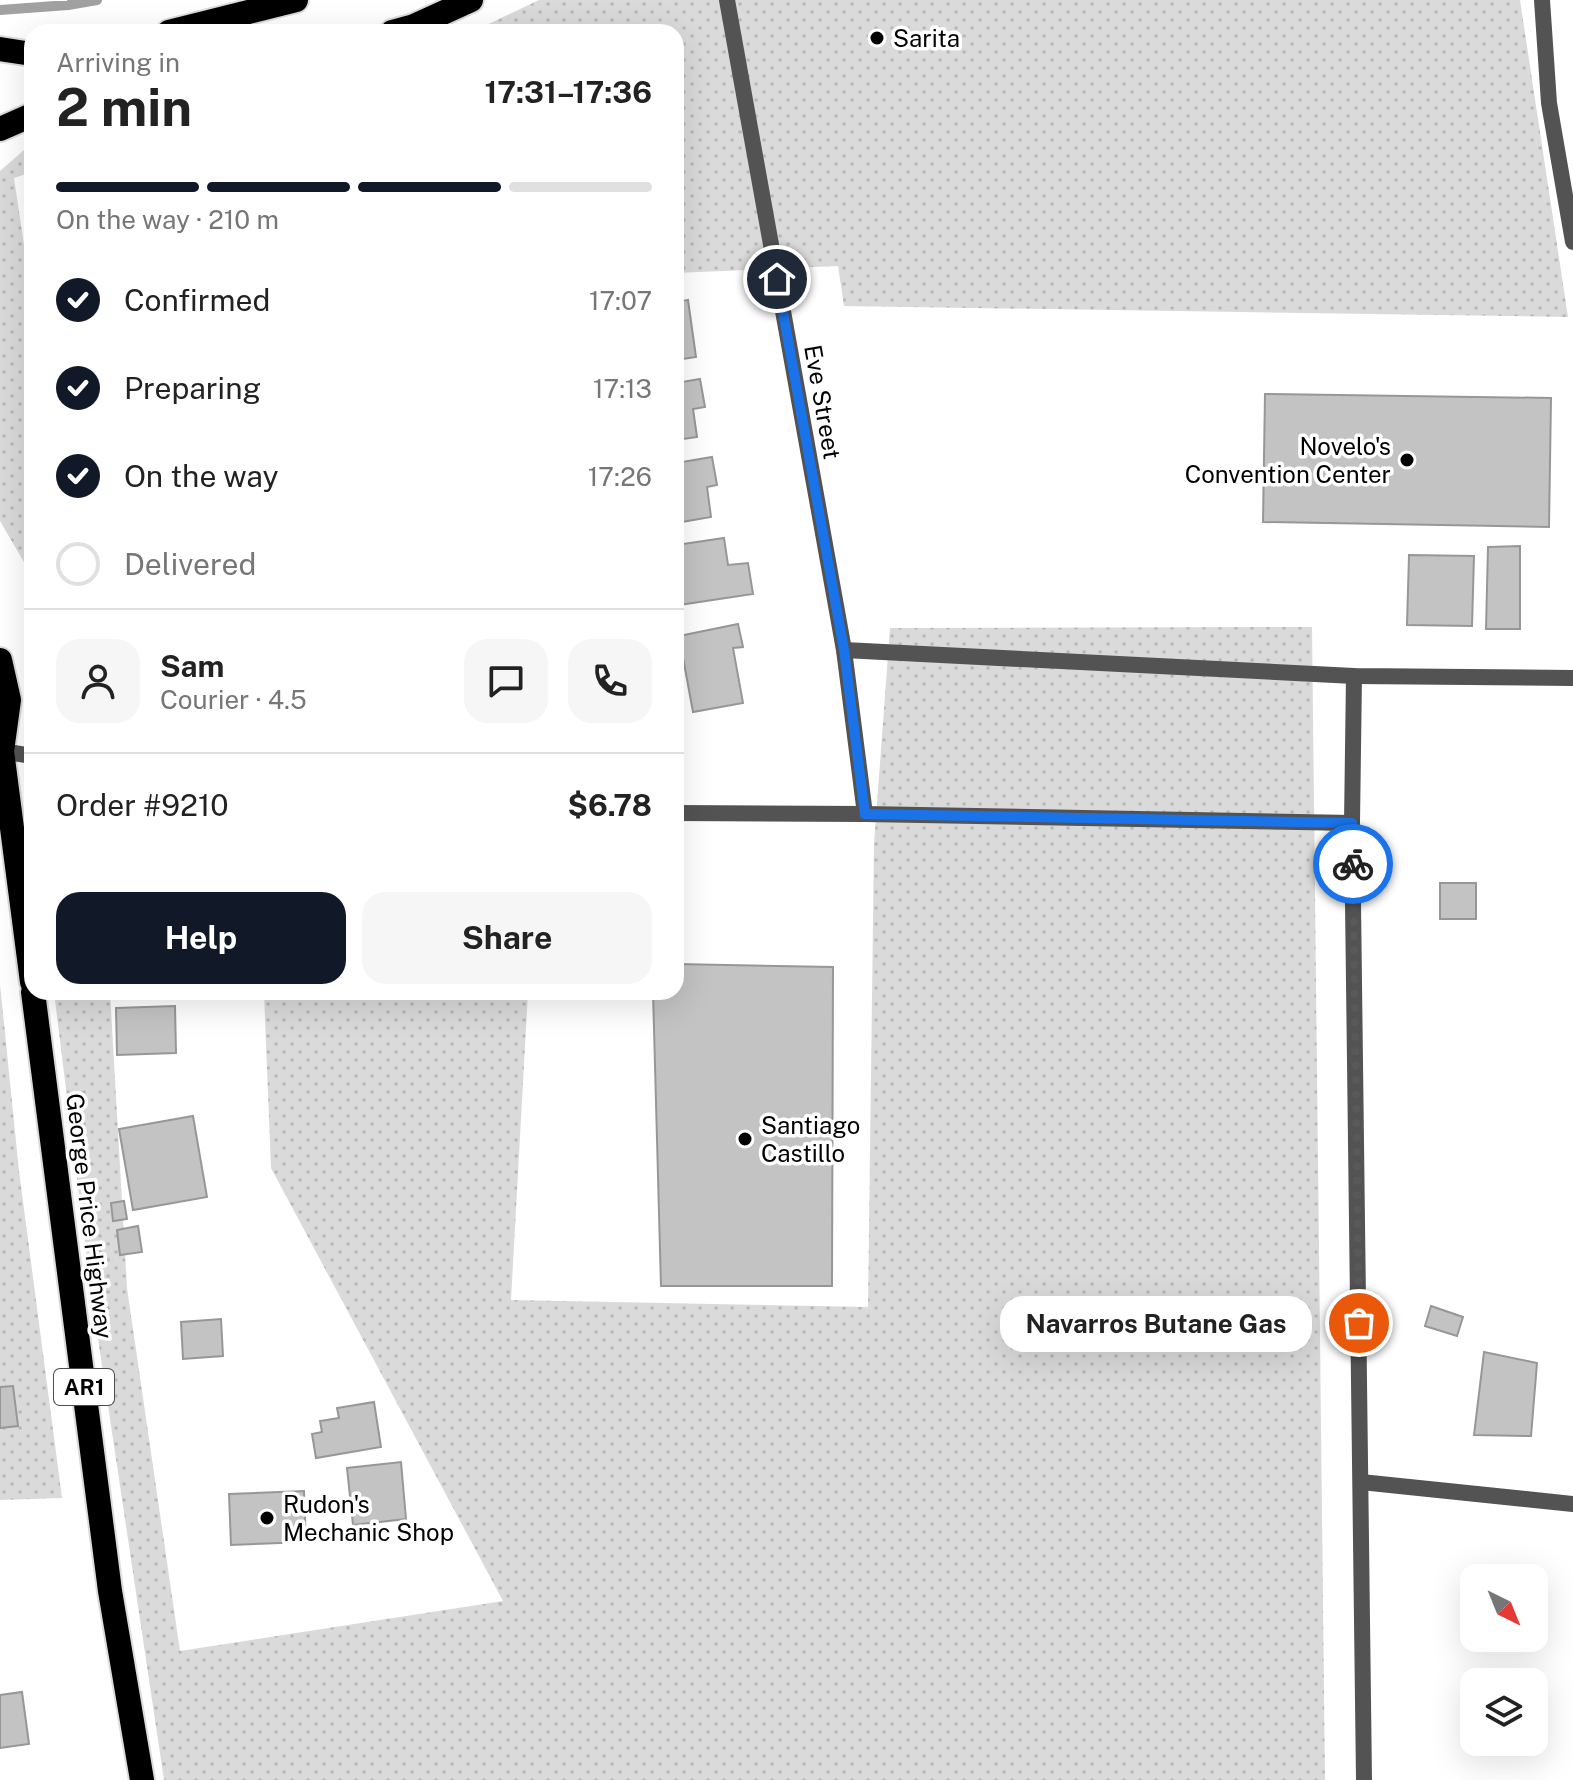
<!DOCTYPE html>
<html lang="en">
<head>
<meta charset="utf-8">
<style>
	body { margin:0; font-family:"Public Sans",sans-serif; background:#f6f6f6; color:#222; height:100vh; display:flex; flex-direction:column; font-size:30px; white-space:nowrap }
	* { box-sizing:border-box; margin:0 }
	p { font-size:26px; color:#767676 }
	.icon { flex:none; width:44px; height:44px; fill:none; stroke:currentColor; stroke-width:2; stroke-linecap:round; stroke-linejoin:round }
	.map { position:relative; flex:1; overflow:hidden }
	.drawer { position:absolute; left:24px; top:24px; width:660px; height:976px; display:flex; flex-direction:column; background:#fff; border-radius:24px; box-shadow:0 8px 32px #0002 }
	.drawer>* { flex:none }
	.needle { width:52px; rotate:137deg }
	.tools { position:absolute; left:1460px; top:1564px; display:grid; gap:16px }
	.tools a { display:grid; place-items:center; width:88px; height:88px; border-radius:16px; background:#fff; box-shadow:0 8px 32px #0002; font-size:40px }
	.pin { position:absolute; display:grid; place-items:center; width:68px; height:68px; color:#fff; margin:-34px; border:4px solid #fff; border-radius:50%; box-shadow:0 2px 8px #0007 }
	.courier { position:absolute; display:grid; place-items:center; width:80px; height:80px; margin:-40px; border:6px solid #1a73e8; border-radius:50%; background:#fff; color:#222; box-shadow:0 2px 10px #0007 }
	.bubble { position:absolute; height:56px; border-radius:24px; background:#fff; box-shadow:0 8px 32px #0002; font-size:26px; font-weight:700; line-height:56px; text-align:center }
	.headline em { font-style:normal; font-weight:700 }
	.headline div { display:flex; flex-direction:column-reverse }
	.headline { display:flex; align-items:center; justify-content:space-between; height:136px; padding:0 32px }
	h1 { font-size:52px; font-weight:700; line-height:60px }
	.bar { display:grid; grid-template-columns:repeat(4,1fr); gap:12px 8px; align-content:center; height:96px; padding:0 32px }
	.bar i { height:10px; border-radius:6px; background:#e0e0e0 }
	.bar .active { background:#111827 }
	.bar p { grid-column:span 4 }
	.line { display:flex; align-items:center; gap:20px; padding:0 32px; border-top:2px solid #e0e0e0 }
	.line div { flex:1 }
	.round { display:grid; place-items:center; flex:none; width:84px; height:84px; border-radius:24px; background:#f6f6f6 }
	ol { padding:0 32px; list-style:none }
	li { display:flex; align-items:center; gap:24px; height:88px }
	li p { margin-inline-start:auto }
	li .icon { padding:8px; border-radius:50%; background:#111827; color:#fff; stroke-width:4 }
	li:last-child { color:#767676 }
	li i { width:44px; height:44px; border:4px solid #e0e0e0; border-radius:50% }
	.button { display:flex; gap:16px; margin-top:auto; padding:16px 32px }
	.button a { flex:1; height:92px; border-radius:24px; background:#111827; color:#fff; font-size:32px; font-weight:700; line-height:92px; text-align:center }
	.button a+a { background:#f6f6f6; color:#222 }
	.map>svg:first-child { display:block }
	.grass { fill:url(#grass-dots) }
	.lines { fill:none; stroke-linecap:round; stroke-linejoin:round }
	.stream { stroke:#a1a1a1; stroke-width:10 }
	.building { fill:#c3c3c3; stroke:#979797; stroke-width:2 }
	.highway-casing { stroke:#dbdbdb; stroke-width:28 }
	.street { stroke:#535353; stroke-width:16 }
	.highway { stroke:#000; stroke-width:24 }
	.done { stroke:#595959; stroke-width:8; stroke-dasharray:0 14.4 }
	.route { stroke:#1a73e8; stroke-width:10 }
	.poi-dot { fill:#000; stroke:#fff; stroke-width:3 }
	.labels { text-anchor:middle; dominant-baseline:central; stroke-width:7; stroke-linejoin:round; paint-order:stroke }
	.shield { fill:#fff; stroke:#4c4c4c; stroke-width:2 }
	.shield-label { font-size:22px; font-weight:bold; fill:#000 }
	.poi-label { font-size:24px; fill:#000; stroke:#fff; text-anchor:start }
	.street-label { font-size:24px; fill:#000; stroke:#fff }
</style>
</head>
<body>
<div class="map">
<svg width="1573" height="1780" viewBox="0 0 1573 1780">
	<defs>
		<pattern id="grass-dots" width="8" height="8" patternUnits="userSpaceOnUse" patternTransform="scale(2)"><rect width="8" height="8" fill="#dadada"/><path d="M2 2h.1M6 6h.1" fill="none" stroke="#b9b9b9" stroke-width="1.8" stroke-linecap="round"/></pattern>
	</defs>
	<rect width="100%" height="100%" fill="#fff"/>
	<g class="grass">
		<path d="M539 0H1520L1568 317 844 306 838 266 676 273V32H472Z"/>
		<path d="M32 143V172L14 178 32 298V576L0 521V171Z"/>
		<path d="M1312 627 1325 1780H164L91 1292 54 992H110L127 1288 180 1651 503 1601 271 1168 264 993 384 997 385 992H528L511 1300 868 1307 874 844 890 628Z"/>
		<path d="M0 984 19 1171 62 1498 0 1500Z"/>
	</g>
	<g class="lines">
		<path class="stream" d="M0 10 68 5 97 0"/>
	</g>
	<g class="building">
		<path d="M688 300 696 357 676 360V302Z"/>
		<path d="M700 379 705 407 693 409 697 437 676 440V383Z"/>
		<path d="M1265 394 1551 398 1549 527 1263 522Z"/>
		<path d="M712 457 717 485 707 487 711 517 676 523V463Z"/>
		<path d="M724 538 728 565 748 563 753 594 679 605 676 545Z"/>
		<path d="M1520 546V629H1486L1488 547Z"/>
		<path d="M1409 555 1474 556 1472 626 1407 625Z"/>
		<path d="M738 624 743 647 733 648 743 703 693 712 679 636Z"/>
		<rect x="1440" y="883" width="36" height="36"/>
		<path d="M676 964 833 967 832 1286H661L653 992H676Z"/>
		<path d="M175 1006 176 1053 117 1055 116 1008Z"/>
		<path d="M193 1116 207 1197 133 1210 119 1129Z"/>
		<path d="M124 1201 127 1219 113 1221 111 1203Z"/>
		<path d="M138 1226 142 1252 120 1255 117 1230Z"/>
		<path d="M1431 1306 1463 1317 1457 1336 1425 1326Z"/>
		<path d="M221 1319 223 1356 183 1359 181 1322Z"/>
		<path d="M1484 1352 1537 1363 1531 1436 1474 1435Z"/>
		<path d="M13 1386 18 1426 0 1428V1387Z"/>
		<path d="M374 1402 381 1447 316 1458 312 1434 322 1432 320 1421 339 1418 337 1408Z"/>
		<path d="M401 1462 406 1519 353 1525 347 1468Z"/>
		<path d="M304 1491 306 1542 231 1545 229 1494Z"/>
		<path d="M22 1692 29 1744 0 1748V1695Z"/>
	</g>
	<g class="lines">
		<g class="highway-casing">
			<g id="highway">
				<path d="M169 32 296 0"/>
				<path d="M392 32 414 26 471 0"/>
				<path d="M0 49 32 54"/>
				<path d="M0 129 32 115"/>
				<path d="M0 660 9 700 2 751 32 982"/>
				<path d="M33 992 110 1591 142 1780"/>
			</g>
		</g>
		<g class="street">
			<path d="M727 0 844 650 865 814"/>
			<path d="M1542 0 1549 103 1573 242"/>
			<path d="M844 650 1354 676 1573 678"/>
			<path d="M1354 676 1352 823 1364 1780"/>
			<path d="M2 751 32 756"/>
			<path d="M676 813 865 814 1352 823"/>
			<path d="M1361 1482 1573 1504"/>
		</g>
		<use href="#highway" class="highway"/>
	</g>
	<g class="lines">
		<path class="done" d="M1353 864 1359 1323"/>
		<path class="route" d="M777 279 844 650 865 814 1352 823 1353 864"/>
	</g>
	<g class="poi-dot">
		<circle cx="877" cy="38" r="8"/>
		<circle cx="1407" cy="460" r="8"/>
		<circle cx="745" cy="1139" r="8"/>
		<circle cx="267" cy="1518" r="8"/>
	</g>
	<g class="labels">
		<rect class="shield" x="54" y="1369" width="60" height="36" rx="6"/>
		<g class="shield-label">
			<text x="84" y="1387">AR1</text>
		</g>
		<g class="poi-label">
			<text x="893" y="38">Sarita</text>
			<text x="1391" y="446" text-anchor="end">Novelo's<tspan x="1391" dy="28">Convention Center</tspan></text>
			<text x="761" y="1125">Santiago<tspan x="761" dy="28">Castillo</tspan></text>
			<text x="283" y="1504">Rudon's<tspan x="283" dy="28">Mechanic Shop</tspan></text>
		</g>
		<g class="street-label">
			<text transform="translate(823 402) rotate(80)">Eve Street</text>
			<text transform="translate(90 1216) rotate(83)">George Price Highway</text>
		</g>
	</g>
</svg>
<div class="tools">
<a><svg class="needle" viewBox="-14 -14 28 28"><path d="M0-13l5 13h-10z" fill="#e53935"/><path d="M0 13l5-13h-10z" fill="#767676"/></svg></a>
<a><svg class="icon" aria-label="layers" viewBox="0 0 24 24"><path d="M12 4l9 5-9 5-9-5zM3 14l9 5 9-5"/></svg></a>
</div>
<div class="pin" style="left:1359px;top:1323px;background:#ea580c"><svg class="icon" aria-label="bag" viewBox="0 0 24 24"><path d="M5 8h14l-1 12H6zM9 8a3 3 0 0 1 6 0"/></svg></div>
<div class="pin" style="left:777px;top:279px;background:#1f2937"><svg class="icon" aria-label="home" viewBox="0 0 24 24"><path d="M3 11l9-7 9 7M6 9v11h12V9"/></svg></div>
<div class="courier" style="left:1353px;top:864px"><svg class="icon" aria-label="bike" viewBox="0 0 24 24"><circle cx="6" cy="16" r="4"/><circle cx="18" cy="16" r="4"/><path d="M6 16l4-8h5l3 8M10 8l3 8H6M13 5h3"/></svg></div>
<div class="bubble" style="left:1000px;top:1296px;width:312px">Navarros Butane Gas</div>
<section class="drawer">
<div class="headline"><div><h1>2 min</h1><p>Arriving in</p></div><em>17:31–17:36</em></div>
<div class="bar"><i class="active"></i><i class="active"></i><i class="active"></i><i></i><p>On the way · 210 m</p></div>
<ol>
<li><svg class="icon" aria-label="check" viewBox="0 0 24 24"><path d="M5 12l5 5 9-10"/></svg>Confirmed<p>17:07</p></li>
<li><svg class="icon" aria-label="check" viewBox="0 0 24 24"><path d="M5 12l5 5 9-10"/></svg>Preparing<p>17:13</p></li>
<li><svg class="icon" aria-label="check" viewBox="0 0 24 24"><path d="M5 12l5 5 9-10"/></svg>On the way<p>17:26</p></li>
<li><i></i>Delivered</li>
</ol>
<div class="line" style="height:144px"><a class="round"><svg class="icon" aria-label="person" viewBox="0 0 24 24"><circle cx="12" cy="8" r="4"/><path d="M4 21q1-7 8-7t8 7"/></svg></a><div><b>Sam</b><p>Courier · 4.5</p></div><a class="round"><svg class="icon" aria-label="chat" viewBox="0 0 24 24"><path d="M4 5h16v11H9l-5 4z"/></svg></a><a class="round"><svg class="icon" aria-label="phone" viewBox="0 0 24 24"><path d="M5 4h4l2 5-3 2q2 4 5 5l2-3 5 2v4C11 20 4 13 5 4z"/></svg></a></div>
<div class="line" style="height:104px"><div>Order #9210</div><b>$6.78</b></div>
<div class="button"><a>Help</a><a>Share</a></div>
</section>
</div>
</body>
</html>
